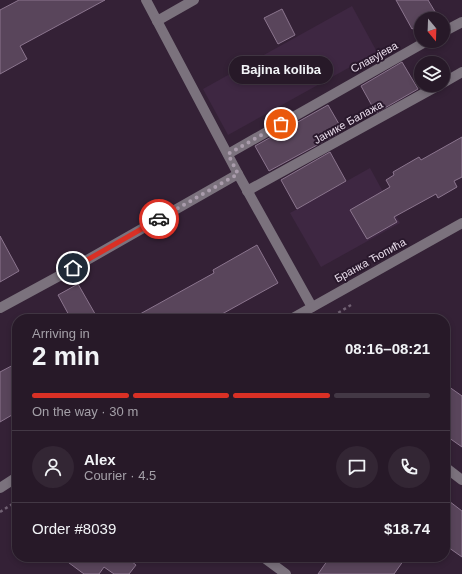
<!DOCTYPE html>
<html lang="en">
<head>
<meta charset="utf-8">
<style>
	body { margin:0; font-family:Arial,sans-serif; background:#332634; color:#f1f3f6; height:100vh; display:flex; flex-direction:column; font-size:15px; white-space:nowrap }
	* { box-sizing:border-box; margin:0 }
	p { font-size:13px; color:#a4a0a8 }
	.icon { flex:none; width:22px; height:22px; fill:none; stroke:currentColor; stroke-width:2; stroke-linecap:round; stroke-linejoin:round }
	.map { position:relative; flex:1; overflow:hidden }
	.drawer { position:absolute; left:12px; top:314px; width:438px; height:248px; display:flex; flex-direction:column; background:#271928; border-radius:16px; box-shadow:0 2px 6px #0003,0 0 0 1px #433845 }
	.drawer>* { flex:none }
	.needle { width:26px; rotate:161deg }
	.fabs { position:absolute; left:414px; top:12px; display:grid; gap:8px }
	.fabs a { display:grid; place-items:center; width:36px; height:36px; border-radius:50%; background:#271928; box-shadow:0 2px 6px #0003,0 0 0 1px #433845; font-size:20px }
	.pin { position:absolute; display:grid; place-items:center; width:34px; height:34px; color:#fff; margin:-17px; border:2px solid #fff; border-radius:50%; box-shadow:0 1px 4px #0007 }
	.courier { position:absolute; display:grid; place-items:center; width:40px; height:40px; margin:-20px; border:3px solid #d93025; border-radius:50%; background:#fff; color:#222; box-shadow:0 1px 5px #0007 }
	.bubble { position:absolute; height:28px; border-radius:14px; background:#271928; box-shadow:0 2px 6px #0003,0 0 0 1px #433845; font-size:13px; font-weight:800; line-height:28px; text-align:center }
	.headline em { font-style:normal; font-weight:800 }
	.headline div { display:flex; flex-direction:column-reverse }
	.headline { display:flex; align-items:center; justify-content:space-between; height:68px; padding:0 20px }
	h1 { font-size:26px; font-weight:800; line-height:30px }
	.bar { display:grid; grid-template-columns:repeat(4,1fr); gap:6px 4px; align-content:center; height:48px; padding:0 20px }
	.bar i { height:5px; border-radius:3px; background:#433845 }
	.bar .on { background:#d93025 }
	.bar p { grid-column:span 4 }
	.line { display:flex; align-items:center; gap:10px; padding:0 20px; border-top:1px solid #433845 }
	.line div { flex:1 }
	.round { display:grid; place-items:center; flex:none; width:42px; height:42px; border-radius:21px; background:#332634 }
	.map>svg:first-child { display:block }
	.built { fill:#3e2742 }
	.building { fill:#59455b; stroke:#8b758e }
	.lines { fill:none; stroke-linecap:round; stroke-linejoin:round }
	.path { stroke:#716173; stroke-width:2.5; stroke-dasharray:3 3; stroke-linecap:butt }
	.minor { stroke:#7b727d; stroke-width:10 }
	.done { stroke:#aa9cac; stroke-width:4; stroke-dasharray:0 7.2 }
	.route { stroke:#d93025; stroke-width:5 }
	.labels { text-anchor:middle; dominant-baseline:central; stroke-width:4; stroke-linejoin:round; paint-order:stroke }
	.street-label { font-size:11px; fill:#eadeec; stroke:#29182c }
</style>
</head>
<body>
<div class="map">
<svg width="462" height="574" viewBox="0 0 462 574">
	<rect width="100%" height="100%" fill="#342136"/>
	<g class="built">
		<path d="M352 6 377 52 228 135 203 89Z"/>
		<path d="M370 168 400 223 321 267 290 213Z"/>
	</g>
	<g class="building">
		<path d="M19 0H105L20 46 27 59 0 74V10Z"/>
		<path d="M396 0H428L437 15 430 19H421V24L412 29Z"/>
		<path d="M282 9 295 35 278 44 264 18Z"/>
		<path d="M402 62 418 89 376 113 361 86Z"/>
		<path d="M328 105 343 131 269 171 255 146Z"/>
		<path d="M462 137V177L454 181 457 187 438 198 436 194 394 217 397 222 367 239 350 210 390 187 386 180 394 175 393 172 419 157 421 160Z"/>
		<path d="M330 152 346 181 297 209 281 180Z"/>
		<path d="M0 236 19 271 0 282Z"/>
		<path d="M257 245 278 283 213 319H131L214 273 213 270Z"/>
		<path d="M78 284 98 319H71L58 295Z"/>
		<path d="M17 363V412L0 422V372Z"/>
		<path d="M445 384 462 396V447L445 435Z"/>
		<path d="M445 498 462 511V557L445 545Z"/>
		<path d="M61 557H126L136 565 129 574H114L104 567 99 574H84Z"/>
		<path d="M330 557H406L394 574H318Z"/>
	</g>
	<g class="lines">
		<g class="path">
			<path d="M328 319 351 305"/>
			<path d="M0 512 17 501"/>
		</g>
		<g class="minor">
			<path d="M146 0 238 174 312 307"/>
			<path d="M157 21 194 0"/>
			<path d="M443 32 462 22"/>
			<path d="M443 83 462 72"/>
			<path d="M228 154 427 41"/>
			<path d="M247 191 439 85"/>
			<path d="M0 308 59 276 238 174"/>
			<path d="M291 319 462 223"/>
			<path d="M445 467 462 480"/>
			<path d="M0 488 17 477"/>
			<path d="M263 557 286 574"/>
		</g>
	</g>
	<g class="lines">
		<path class="done" d="M159 219 238 174 228 154 281 124"/>
		<path class="route" d="M73 268 159 219"/>
	</g>
	<g class="labels">
		<g class="street-label">
			<text transform="translate(374 57) rotate(-29)">Славујева</text>
			<text transform="translate(348 122) rotate(-29)">Јанике Балажа</text>
			<text transform="translate(370 260) rotate(-29)">Бранка Ћопића</text>
		</g>
	</g>
</svg>
<div class="fabs">
<a><svg class="needle" viewBox="-14 -14 28 28"><path d="M0-13l5 13h-10z" fill="#e53935"/><path d="M0 13l5-13h-10z" fill="#a4a0a8"/></svg></a>
<a><svg class="icon" aria-label="layers" viewBox="0 0 24 24"><path d="M12 4l9 5-9 5-9-5zM3 14l9 5 9-5"/></svg></a>
</div>
<div class="pin" style="left:281px;top:124px;background:#ea580c"><svg class="icon" aria-label="bag" viewBox="0 0 24 24"><path d="M5 8h14l-1 12H6zM9 8a3 3 0 0 1 6 0"/></svg></div>
<div class="pin" style="left:73px;top:268px;background:#1f2937"><svg class="icon" aria-label="home" viewBox="0 0 24 24"><path d="M3 11l9-7 9 7M6 9v11h12V9"/></svg></div>
<div class="courier" style="left:159px;top:219px"><svg class="icon" aria-label="car" viewBox="0 0 24 24"><path d="M5 17H2v-5l4-1 3-4h7l3 4 3 1v5h-3M9 17h6M6 11h13"/><circle cx="7" cy="17" r="2"/><circle cx="17" cy="17" r="2"/></svg></div>
<div class="bubble" style="left:229px;top:56px;width:104px">Bajina koliba</div>
<section class="drawer">
<div class="headline"><div><h1>2 min</h1><p>Arriving in</p></div><em>08:16–08:21</em></div>
<div class="bar"><i class="on"></i><i class="on"></i><i class="on"></i><i></i><p>On the way · 30 m</p></div>
<div class="line" style="height:72px"><a class="round"><svg class="icon" aria-label="person" viewBox="0 0 24 24"><circle cx="12" cy="8" r="4"/><path d="M4 21q1-7 8-7t8 7"/></svg></a><div><b>Alex</b><p>Courier · 4.5</p></div><a class="round"><svg class="icon" aria-label="chat" viewBox="0 0 24 24"><path d="M4 5h16v11H9l-5 4z"/></svg></a><a class="round"><svg class="icon" aria-label="phone" viewBox="0 0 24 24"><path d="M5 4h4l2 5-3 2q2 4 5 5l2-3 5 2v4C11 20 4 13 5 4z"/></svg></a></div>
<div class="line" style="height:52px"><div>Order #8039</div><b>$18.74</b></div>
</section>
</div>
</body>
</html>
